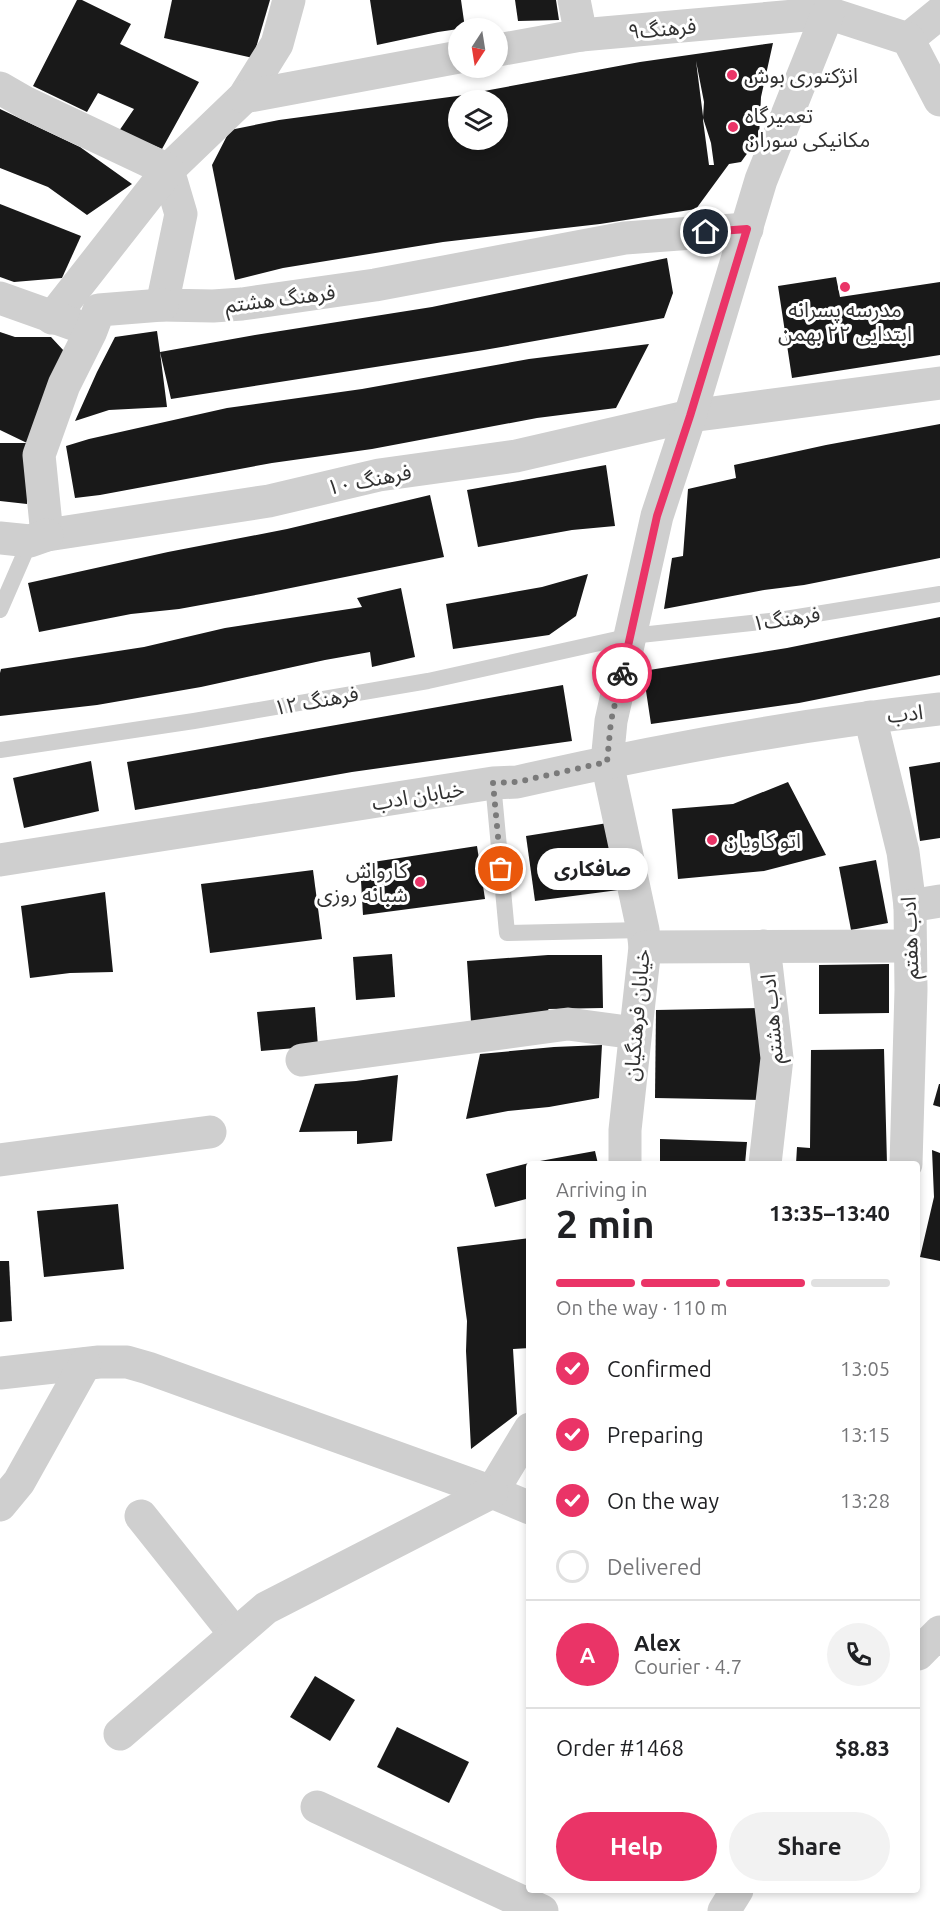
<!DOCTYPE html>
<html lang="en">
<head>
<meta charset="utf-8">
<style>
	body { margin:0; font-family:Ubuntu,"Noto Sans Arabic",sans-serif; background:#f2f2f2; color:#202124; height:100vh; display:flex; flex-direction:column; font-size:22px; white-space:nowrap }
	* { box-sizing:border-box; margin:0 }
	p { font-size:20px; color:#757577 }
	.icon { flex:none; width:33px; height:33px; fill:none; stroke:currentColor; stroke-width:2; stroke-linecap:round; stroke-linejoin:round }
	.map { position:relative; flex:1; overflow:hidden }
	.sheet { position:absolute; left:526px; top:1161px; width:394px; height:732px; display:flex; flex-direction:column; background:#fff; border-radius:6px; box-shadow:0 3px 9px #0003 }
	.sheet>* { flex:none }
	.needle { width:39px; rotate:192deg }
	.controls { position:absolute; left:448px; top:18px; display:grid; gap:12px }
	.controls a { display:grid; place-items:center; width:60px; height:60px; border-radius:50%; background:#fff; box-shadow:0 3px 9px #0003; font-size:30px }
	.pin { position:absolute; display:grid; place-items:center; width:51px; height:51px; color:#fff; margin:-26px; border:3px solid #fff; border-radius:50%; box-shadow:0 2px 6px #0007 }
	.courier { position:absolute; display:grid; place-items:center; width:60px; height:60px; margin:-30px; border:4px solid #ea3467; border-radius:50%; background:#fff; color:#222; box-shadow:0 2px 8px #0007 }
	.bubble { position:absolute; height:42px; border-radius:21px; background:#fff; box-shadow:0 3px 9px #0003; font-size:20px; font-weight:700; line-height:42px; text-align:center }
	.headline em { font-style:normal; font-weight:700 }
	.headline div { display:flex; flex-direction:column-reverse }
	.headline { display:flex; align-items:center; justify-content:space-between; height:102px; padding:0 30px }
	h1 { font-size:39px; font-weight:700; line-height:45px }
	.bar { display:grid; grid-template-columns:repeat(4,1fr); gap:9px 6px; align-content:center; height:72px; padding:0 30px }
	.bar i { height:8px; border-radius:4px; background:#e0e0e0 }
	.bar .on { background:#ea3467 }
	.bar p { grid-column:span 4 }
	.line { display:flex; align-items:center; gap:15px; padding:0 30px; border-top:2px solid #e0e0e0 }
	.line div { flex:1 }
	.round { display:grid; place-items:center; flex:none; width:63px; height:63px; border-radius:32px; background:#f2f2f2 }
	ol { padding:0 30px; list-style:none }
	li { display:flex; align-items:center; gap:18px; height:66px }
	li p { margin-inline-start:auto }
	li .icon { padding:6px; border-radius:50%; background:#ea3467; color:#fff; stroke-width:4 }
	li:last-child { color:#757577 }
	li i { width:33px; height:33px; border:3px solid #e0e0e0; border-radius:50% }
	.action { display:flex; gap:12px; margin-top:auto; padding:12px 30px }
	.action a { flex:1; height:69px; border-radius:36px; background:#ea3467; color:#fff; font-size:24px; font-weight:700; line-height:69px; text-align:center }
	.action a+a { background:#f2f2f2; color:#202124 }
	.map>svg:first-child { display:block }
	.building { fill:#191919; fill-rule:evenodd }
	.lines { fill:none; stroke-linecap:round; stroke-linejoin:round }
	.service { stroke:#cfcfcf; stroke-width:16 }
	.minor { stroke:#cfcfcf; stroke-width:33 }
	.tertiary { stroke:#cfcfcf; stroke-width:33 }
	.done { stroke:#7a7a7a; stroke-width:6; stroke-dasharray:0 10.8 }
	.route { stroke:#ea3467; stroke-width:8 }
	.poi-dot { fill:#ea3467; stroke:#fff; stroke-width:2 }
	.labels { text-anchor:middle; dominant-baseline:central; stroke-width:6; stroke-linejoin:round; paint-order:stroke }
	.street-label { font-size:21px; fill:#323232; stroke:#fff }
	.poi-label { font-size:21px; fill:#323232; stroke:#fff; text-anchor:start }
</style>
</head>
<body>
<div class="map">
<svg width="940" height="1911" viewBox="0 0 940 1911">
	<rect width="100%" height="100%" fill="#fff"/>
	<g class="building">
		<path d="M77 0H82L131 24 120 44 199 82 162 149 119 131 134 109 98 93 87 112 33 86Z"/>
		<path d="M172 0H270L253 58 164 38Z"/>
		<path d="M370 0H461L465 28 438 32 377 45Z"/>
		<path d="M515 0H556L559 20 518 21Z"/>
		<path d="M773 43 761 97 759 137 741 162 729 164 696 209 600 224 443 242 283 268 235 280 212 165 230 130 279 120 457 96 640 62ZM696 61 704 102 703 118 711 143 714 165H709L703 120V116ZM459 100H498V140H459Z"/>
		<path d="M0 109 80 147 132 184 87 215 48 187 0 168Z"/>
		<path d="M0 204 81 236 62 278 14 282 0 277Z"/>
		<path d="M667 258 673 293 664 318 484 350 171 399 160 352 167 407 109 410 75 421 97 372 115 337 157 331 160 352 255 335 432 307Z"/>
		<path d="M836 277 840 297 940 282V355L792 378 778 286Z"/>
		<path d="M0 332 15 337H51L64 351 27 443 0 430Z"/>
		<path d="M649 344 616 408 537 418 372 449 272 463 100 495 75 498 66 446 89 439 227 408 362 389 529 359Z"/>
		<path d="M940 424V558L804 585 764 590 664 609 672 558 683 556 688 489 736 478 734 465 826 445Z"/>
		<path d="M0 443H27V504L0 501Z"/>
		<path d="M606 465 615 526 572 530 478 547 467 490Z"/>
		<path d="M430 495 444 557 261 594 179 609 131 614 39 632 28 583 168 552 287 529Z"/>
		<path d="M588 574 576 616 549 635 453 649 446 604 542 587Z"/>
		<path d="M401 588 415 657 372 667 370 652 325 660 201 687 97 705 0 716V673L1 669 144 647 225 628 362 607 357 598Z"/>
		<path d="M940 617V675L799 703 651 724 643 671 787 648Z"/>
		<path d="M563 685 572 741 352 772 135 810 127 762Z"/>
		<path d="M91 761 99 811 24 828 13 778Z"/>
		<path d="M940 762V838L920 841 909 767Z"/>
		<path d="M788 782 826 855 764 871 678 879 672 809 733 804Z"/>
		<path d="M614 822 626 889 535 901 526 836Z"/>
		<path d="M477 846 485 899 363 915 360 864Z"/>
		<path d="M876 860 888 923 851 930 839 867Z"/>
		<path d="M313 870 322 939 210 953 201 884Z"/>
		<path d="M105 892 113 972 70 973 30 978 21 906Z"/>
		<path d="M392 954 395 997 356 1000 353 957Z"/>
		<path d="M548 955H602L603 1008 548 1009 553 1016 471 1022 467 961Z"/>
		<path d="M889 964V1013L819 1014V965Z"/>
		<path d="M315 1007 318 1046 261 1051 257 1012Z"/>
		<path d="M760 1008 762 1100 655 1098 656 1010Z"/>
		<path d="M602 1045 599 1098 549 1107 508 1111 466 1119 480 1054 554 1047Z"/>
		<path d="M884 1049 887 1164H796L797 1147 810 1148 811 1050Z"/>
		<path d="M398 1075 392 1141 357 1144V1131L299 1132 315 1084 356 1081Z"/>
		<path d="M939 1084H940V1107L933 1105Z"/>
		<path d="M660 1139 747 1142 745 1164H660Z"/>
		<path d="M932 1150 940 1153V1261L920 1257 934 1197Z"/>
		<path d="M595 1151 598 1164H530V1198L495 1207 486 1174 529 1163Z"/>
		<path d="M118 1204 124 1269 44 1277 37 1211Z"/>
		<path d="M530 1238V1348L513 1349 517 1414 471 1449 466 1351 467 1321 457 1247Z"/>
		<path d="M0 1261H9L12 1321 0 1322Z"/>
		<path d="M315 1676 355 1700 330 1741 290 1717Z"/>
		<path d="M397 1727 469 1762 449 1803 377 1767Z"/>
	</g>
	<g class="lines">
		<g class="service">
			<path d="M0 610 30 541"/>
			<path d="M0 750 194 721 428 681 631 636 779 620 940 594"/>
			<path d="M493 783 507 933 643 930"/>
		</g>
		<g class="minor">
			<path d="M289 0 277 44 244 97 168 170 181 214 162 305 213 306 242 304 375 285 625 238 747 229"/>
			<path d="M574 0 581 35"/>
			<path d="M908 39 940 13"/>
			<path d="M498 50 581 35 828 13"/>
			<path d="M0 88 26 103 168 170 52 318"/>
			<path d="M244 97 459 57"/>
			<path d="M0 298 73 324"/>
			<path d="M162 305 99 310 91 331 64 385 39 455 47 535 269 501 379 475 516 456 690 416 940 383"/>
			<path d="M0 538 30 541 47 535"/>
			<path d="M870 717 903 852 910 906 911 990 906 1164"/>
			<path d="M607 762 643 930 645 947 625 1130V1164"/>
			<path d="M910 906 940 901"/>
			<path d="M764 946 777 1058 765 1164"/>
			<path d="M645 947 910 946"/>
			<path d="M302 1060 568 1024 635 1033"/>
			<path d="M0 1160 210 1132"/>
			<path d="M0 1373 99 1362H127L148 1368 492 1492"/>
			<path d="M530 1429 492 1492 530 1508"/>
			<path d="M0 1505 19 1482 85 1364"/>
			<path d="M141 1516 235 1634"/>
			<path d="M918 1654 940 1632"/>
			<path d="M120 1734 266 1608 492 1492"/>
			<path d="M317 1807 542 1911"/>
			<path d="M724 1911 737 1890"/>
		</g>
		<g class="tertiary">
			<path d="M828 13 908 39 940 100"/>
			<path d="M607 762 611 721 657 516 690 416 761 180 828 13"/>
			<path d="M0 860 493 783 517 782C657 750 797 725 940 709"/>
		</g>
	</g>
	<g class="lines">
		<path class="done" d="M501 869 493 783 517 782 607 762 611 721 622 673"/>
		<path class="route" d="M622 673 657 516 690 416 747 229 706 232"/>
	</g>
	<g class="poi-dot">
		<circle cx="732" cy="75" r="6"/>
		<circle cx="733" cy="127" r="6"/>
		<circle cx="845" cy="287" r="6"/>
		<circle cx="712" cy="840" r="6"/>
		<circle cx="420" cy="882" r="6"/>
	</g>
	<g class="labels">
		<g class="street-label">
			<text transform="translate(662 28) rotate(-5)">فرهنگ۹</text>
			<text transform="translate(280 298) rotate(-7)">فرهنگ هشتم</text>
			<text transform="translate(369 479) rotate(-11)">فرهنگ ۱۰</text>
			<text transform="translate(786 618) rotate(-8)">فرهنگ۱</text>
			<text transform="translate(316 700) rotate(-10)">فرهنگ ۱۲</text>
			<text transform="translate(905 713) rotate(-6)">ادب</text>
			<text transform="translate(418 795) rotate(-9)">خیابان ادب</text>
			<text transform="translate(909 938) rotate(-92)">ادب هفتم</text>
			<text transform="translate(636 1015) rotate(-85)">خیابان فرهنگیان</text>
			<text transform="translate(771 1019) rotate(-95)">ادب هشتم</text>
		</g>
		<g class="poi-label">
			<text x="744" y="75">انژکتوری بوش</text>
			<text x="745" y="115">تعمیرگاه<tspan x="745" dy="24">مکانیکی سوران</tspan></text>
			<text x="845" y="309" text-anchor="middle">مدرسه پسرانه<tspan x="845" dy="24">ابتدایی ۲۲ بهمن</tspan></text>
			<text x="724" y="840">اتو کاویان</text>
			<text x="408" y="870" text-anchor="end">کارواش<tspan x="408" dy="24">شبانه روزی</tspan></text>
		</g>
	</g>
</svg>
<div class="controls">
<a><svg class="needle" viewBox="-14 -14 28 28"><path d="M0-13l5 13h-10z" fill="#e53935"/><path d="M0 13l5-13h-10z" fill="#757577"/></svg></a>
<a><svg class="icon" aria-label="layers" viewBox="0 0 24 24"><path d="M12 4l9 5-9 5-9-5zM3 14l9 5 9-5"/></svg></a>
</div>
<div class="pin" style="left:501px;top:869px;background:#ea580c"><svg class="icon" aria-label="bag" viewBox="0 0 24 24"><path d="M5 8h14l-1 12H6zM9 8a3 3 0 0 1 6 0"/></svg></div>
<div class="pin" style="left:706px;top:232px;background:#1f2937"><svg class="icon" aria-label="home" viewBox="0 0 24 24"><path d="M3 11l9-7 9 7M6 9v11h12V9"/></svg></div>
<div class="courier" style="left:622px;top:673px"><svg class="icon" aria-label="bike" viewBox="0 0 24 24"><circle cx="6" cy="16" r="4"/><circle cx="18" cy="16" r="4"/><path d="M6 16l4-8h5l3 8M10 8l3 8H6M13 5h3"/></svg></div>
<div class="bubble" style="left:537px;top:848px;width:111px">صافکاری</div>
<section class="sheet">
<div class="headline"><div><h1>2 min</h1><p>Arriving in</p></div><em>13:35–13:40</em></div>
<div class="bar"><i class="on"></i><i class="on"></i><i class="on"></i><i></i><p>On the way · 110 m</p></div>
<ol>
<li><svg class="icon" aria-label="check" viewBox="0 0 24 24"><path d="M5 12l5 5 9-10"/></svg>Confirmed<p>13:05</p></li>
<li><svg class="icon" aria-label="check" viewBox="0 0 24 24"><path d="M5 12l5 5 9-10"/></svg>Preparing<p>13:15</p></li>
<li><svg class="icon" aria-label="check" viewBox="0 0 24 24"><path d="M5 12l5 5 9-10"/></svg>On the way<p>13:28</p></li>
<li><i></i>Delivered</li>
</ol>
<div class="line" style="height:108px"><b class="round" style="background:#ea3467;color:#fff">A</b><div><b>Alex</b><p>Courier · 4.7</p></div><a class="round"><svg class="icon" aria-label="phone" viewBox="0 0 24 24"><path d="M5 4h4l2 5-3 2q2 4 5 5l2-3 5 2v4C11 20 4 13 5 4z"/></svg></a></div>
<div class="line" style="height:78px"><div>Order #1468</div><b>$8.83</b></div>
<div class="action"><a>Help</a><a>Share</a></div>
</section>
</div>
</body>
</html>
